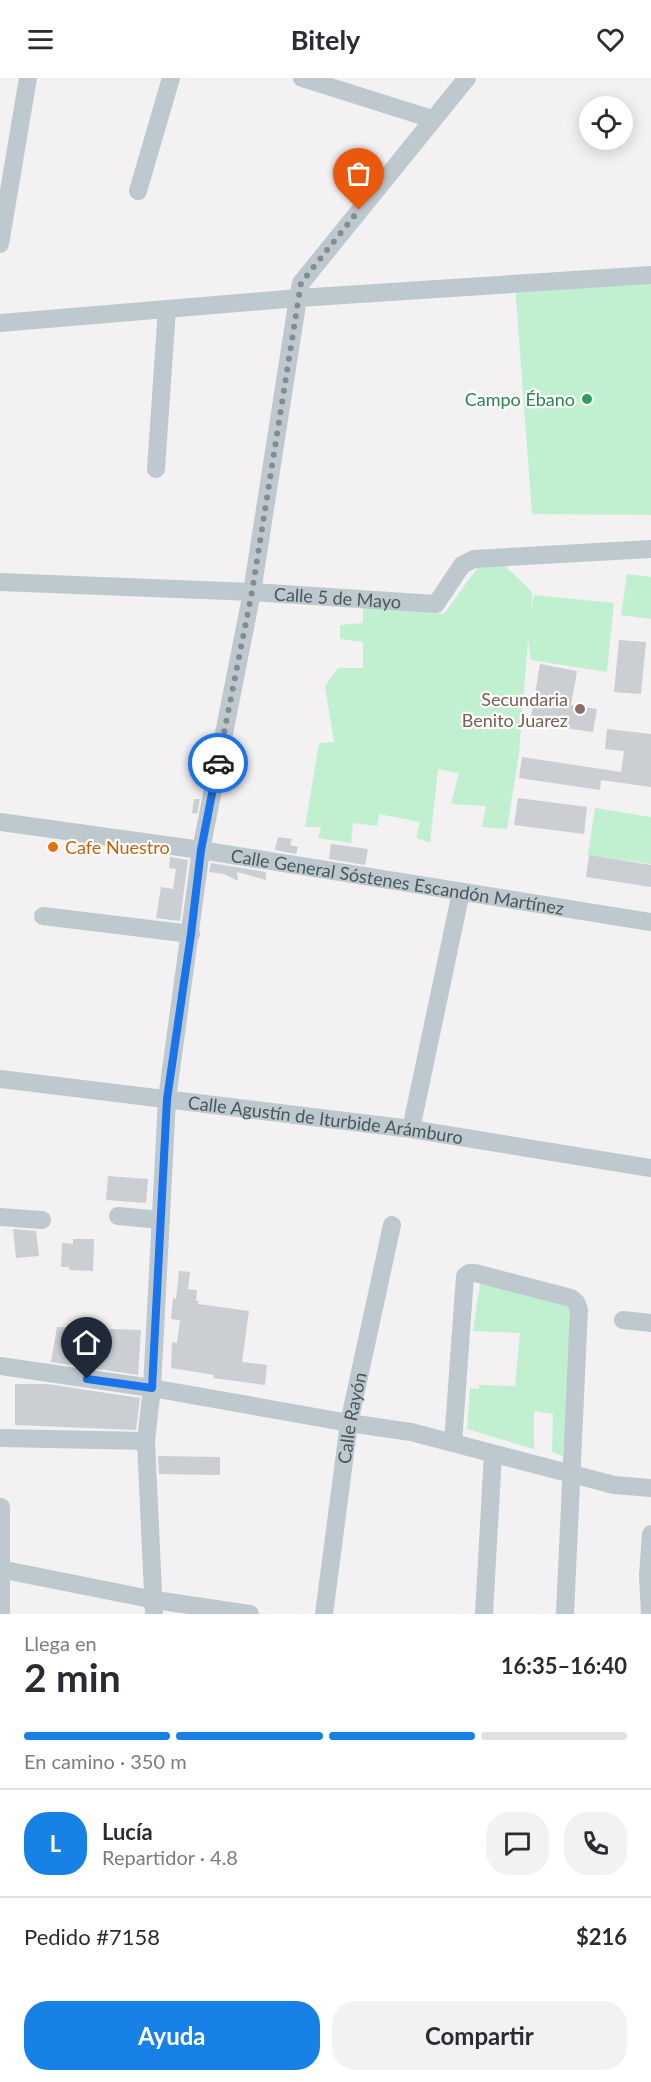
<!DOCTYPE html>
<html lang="es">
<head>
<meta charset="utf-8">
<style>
	body { margin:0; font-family:Lato,sans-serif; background:#f2f2f3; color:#2b2b33; height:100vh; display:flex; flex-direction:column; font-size:22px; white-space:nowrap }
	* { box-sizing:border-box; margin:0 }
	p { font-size:20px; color:#7c7c81 }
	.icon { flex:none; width:33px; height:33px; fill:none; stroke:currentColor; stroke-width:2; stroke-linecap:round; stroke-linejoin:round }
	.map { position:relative; height:1536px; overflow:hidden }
	.side { display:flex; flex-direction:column; background:#fff; flex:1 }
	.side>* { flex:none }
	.fabs { position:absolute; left:579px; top:18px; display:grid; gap:12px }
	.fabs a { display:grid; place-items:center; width:54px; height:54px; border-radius:50%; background:#fff; box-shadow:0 3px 15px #0003; font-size:30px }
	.pin { position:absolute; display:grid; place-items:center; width:51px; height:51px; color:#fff; margin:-62px -26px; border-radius:50% 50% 50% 0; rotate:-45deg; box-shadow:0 0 6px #0007 }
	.pin .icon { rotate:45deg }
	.courier { position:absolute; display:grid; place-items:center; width:60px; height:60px; margin:-30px; border:4px solid #1a73e8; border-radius:50%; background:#fff; color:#222; box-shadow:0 2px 8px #0007 }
	.headline em { font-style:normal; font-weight:700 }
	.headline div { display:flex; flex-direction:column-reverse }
	.headline { display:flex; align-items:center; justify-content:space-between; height:102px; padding:0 24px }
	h1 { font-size:39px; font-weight:700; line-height:45px }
	.bar { display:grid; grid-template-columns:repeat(4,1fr); gap:9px 6px; align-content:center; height:72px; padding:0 24px }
	.bar i { height:8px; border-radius:4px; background:#e1e1e2 }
	.bar .active { background:#1881e5 }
	.bar p { grid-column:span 4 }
	.line { display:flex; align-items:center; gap:15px; padding:0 24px; border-top:2px solid #e1e1e2 }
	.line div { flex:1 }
	.round { display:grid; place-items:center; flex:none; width:63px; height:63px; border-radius:24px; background:#f2f2f3 }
	.cta { display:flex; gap:12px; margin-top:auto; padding:12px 24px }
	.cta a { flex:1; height:69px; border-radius:24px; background:#1881e5; color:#fff; font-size:24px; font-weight:700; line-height:69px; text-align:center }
	.cta a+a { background:#f2f2f3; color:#2b2b33 }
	header { display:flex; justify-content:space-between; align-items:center; height:78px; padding:0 24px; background:#fff; font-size:27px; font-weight:700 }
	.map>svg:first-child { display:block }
	.green { fill:#c0f0cf }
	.building { fill:#cbced3 }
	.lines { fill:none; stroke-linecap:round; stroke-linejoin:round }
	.minor { stroke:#bec9cf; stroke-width:18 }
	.done { stroke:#848c91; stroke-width:6; stroke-dasharray:0 10.8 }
	.route { stroke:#1a73e8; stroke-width:8 }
	.leisure-dot { fill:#2e9e5b; stroke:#fff; stroke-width:2 }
	.education-dot { fill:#8d6e63; stroke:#fff; stroke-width:2 }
	.food-dot { fill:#e8710a; stroke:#fff; stroke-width:2 }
	.labels { text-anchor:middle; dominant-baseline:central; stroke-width:4.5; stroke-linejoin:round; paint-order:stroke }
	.leisure-label { font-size:18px; fill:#27864d; stroke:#fff; text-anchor:end }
	.street-label { font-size:18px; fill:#48565e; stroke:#fff }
	.education-label { font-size:18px; fill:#785e54; stroke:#fff; text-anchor:end }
	.food-label { font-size:18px; fill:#c56008; stroke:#fff; text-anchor:start }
</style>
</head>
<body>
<header><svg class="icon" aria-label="menu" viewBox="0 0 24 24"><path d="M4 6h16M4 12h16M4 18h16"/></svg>Bitely<svg class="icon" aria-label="heart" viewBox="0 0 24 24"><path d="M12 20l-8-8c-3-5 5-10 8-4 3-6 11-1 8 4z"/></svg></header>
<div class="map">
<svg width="651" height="1536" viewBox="0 0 651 1536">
	<rect width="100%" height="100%" fill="#f3f1f1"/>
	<g class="green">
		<path d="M651 197V437L532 436 515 206Z"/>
		<path d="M504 487 532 514 531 532 534 517 614 525 607 594 531 582 528 562 519 676 507 751 482 749 486 728 451 726 459 695 438 691 430 765 416 760 420 744 379 736 377 748 353 745 351 765 318 760 321 749H305L319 665 334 664 325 608 338 590H363V564L340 561V547L363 545V527L444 536 478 489Z"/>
		<path d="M627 496 651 499V541L621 537Z"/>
		<path d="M595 730 651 739V786L588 777Z"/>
		<path d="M481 1199 560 1219 571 1230 563 1378 552 1374 553 1336 534 1333V1371L467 1351 470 1310 479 1311V1307L515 1308 520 1255 473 1253Z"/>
	</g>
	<g class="building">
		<path d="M619 562 646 564 641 616 614 614Z"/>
		<path d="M540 586 577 593 571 627 597 631 593 654 530 645Z"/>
		<path d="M607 651 651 656V709L601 702 600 712 519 700 522 679 621 694 624 673 605 671Z"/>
		<path d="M518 720 587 729 584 756 514 747Z"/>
		<path d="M194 721H200L197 736 192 735Z"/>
		<path d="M278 759 292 761 290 767 298 769 296 776 275 772Z"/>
		<path d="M331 766 368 771 365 787 329 781Z"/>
		<path d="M589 777 651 787V809L586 799Z"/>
		<path d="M170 779 188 782 180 843 156 840 161 809 173 811 176 791 169 790Z"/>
		<path d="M211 785 266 794V802L237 794 238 803 224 796 209 794Z"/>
		<path d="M108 1098 148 1101 146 1125 106 1122Z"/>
		<path d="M13 1151 36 1153 39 1178 16 1180Z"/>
		<path d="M73 1161H94L93 1193 69 1192V1189H61L62 1165 73 1166Z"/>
		<path d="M179 1193 190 1194 188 1211 197 1212 196 1223H199L198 1226 249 1233 242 1284 267 1287 265 1307 213 1300 214 1297 171 1290 172 1264 177 1265 180 1242 171 1241 173 1220 176 1221Z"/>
		<path d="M57 1249 141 1252 138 1297 51 1284Z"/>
		<path d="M15 1306H47L140 1320 136 1352 15 1347Z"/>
		<path d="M158 1378 220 1379V1397L159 1396Z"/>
	</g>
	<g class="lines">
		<g class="minor">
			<path d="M302 0 432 41"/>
			<path d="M138 113 171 0"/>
			<path d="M0 166 28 0"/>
			<path d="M0 245 298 220 651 197"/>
			<path d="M156 391 167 231"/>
			<path id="s1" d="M0 504 252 514 436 526 462 487 474 481 651 471"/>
			<path id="s2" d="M0 744 201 772 651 844"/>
			<path d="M43 838 191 856"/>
			<path id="s3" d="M0 1001 411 1051 651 1090"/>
			<path d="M411 1051 461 814"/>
			<path d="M118 1138 161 1142"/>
			<path d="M0 1139 42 1142"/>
			<path d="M623 1242 651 1245"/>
			<path d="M0 1288 152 1310 349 1345 411 1354 614 1407 651 1410"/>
			<path d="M0 1360 146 1363"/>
			<path d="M453 1365 465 1198 469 1195H475L571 1220 576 1224 579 1232 565 1536"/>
			<path d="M1 1429V1536"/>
			<path d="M0 1491 155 1522 250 1536"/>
			<path d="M154 1536 146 1363 152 1310 167 1021 201 772 252 514 298 220 301 205 467 0"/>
			<path id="s4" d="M324 1536 349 1345 392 1147"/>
			<path d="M484 1536 493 1376"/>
			<path d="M650 1536 648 1498 651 1456"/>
		</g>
	</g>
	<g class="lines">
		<path class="done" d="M218 685 252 514 301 205 359 132"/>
		<path class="route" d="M87 1301 152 1310 167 1021 191 856 201 772 218 685"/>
	</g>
	<circle class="leisure-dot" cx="587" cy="321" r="6"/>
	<circle class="education-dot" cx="580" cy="631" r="6"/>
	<circle class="food-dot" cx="53" cy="769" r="6"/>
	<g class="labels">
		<g class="leisure-label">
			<text x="575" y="321">Campo Ébano</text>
		</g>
		<g class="street-label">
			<text stroke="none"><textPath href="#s1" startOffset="338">Calle 5 de Mayo</textPath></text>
			<text stroke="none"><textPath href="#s2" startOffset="402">Calle General Sóstenes Escandón Martínez</textPath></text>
			<text stroke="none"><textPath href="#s3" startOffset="328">Calle Agustín de Iturbide Arámburo</textPath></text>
			<text stroke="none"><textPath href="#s4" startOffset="198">Calle Rayón</textPath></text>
		</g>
		<g class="education-label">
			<text x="568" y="621">Secundaria<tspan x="568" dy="21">Benito Juarez</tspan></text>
		</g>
		<g class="food-label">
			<text x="65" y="769">Cafe Nuestro</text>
		</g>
	</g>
</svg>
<div class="fabs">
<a><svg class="icon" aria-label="locate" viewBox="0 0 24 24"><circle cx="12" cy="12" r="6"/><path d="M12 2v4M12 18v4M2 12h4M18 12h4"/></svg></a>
</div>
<div class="pin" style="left:359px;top:132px;background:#ea580c"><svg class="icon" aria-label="bag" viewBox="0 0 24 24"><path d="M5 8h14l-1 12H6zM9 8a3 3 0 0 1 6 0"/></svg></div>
<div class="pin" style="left:87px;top:1301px;background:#1f2937"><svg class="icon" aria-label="home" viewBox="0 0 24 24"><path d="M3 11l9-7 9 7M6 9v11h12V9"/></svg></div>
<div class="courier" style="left:218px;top:685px"><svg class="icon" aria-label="car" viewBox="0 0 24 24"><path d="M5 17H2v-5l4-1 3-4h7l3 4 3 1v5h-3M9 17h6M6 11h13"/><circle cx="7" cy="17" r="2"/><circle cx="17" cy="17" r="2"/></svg></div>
</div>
<section class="side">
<div class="headline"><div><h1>2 min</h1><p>Llega en</p></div><em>16:35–16:40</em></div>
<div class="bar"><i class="active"></i><i class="active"></i><i class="active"></i><i></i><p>En camino · 350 m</p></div>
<div class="line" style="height:108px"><b class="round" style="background:#1881e5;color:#fff">L</b><div><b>Lucía</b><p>Repartidor · 4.8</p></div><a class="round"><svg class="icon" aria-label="chat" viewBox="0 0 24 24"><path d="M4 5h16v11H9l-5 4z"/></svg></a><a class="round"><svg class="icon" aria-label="phone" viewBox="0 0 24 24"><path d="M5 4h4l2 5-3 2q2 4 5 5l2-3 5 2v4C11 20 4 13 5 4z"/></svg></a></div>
<div class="line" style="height:78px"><div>Pedido #7158</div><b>$216</b></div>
<div class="cta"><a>Ayuda</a><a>Compartir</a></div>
</section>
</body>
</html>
